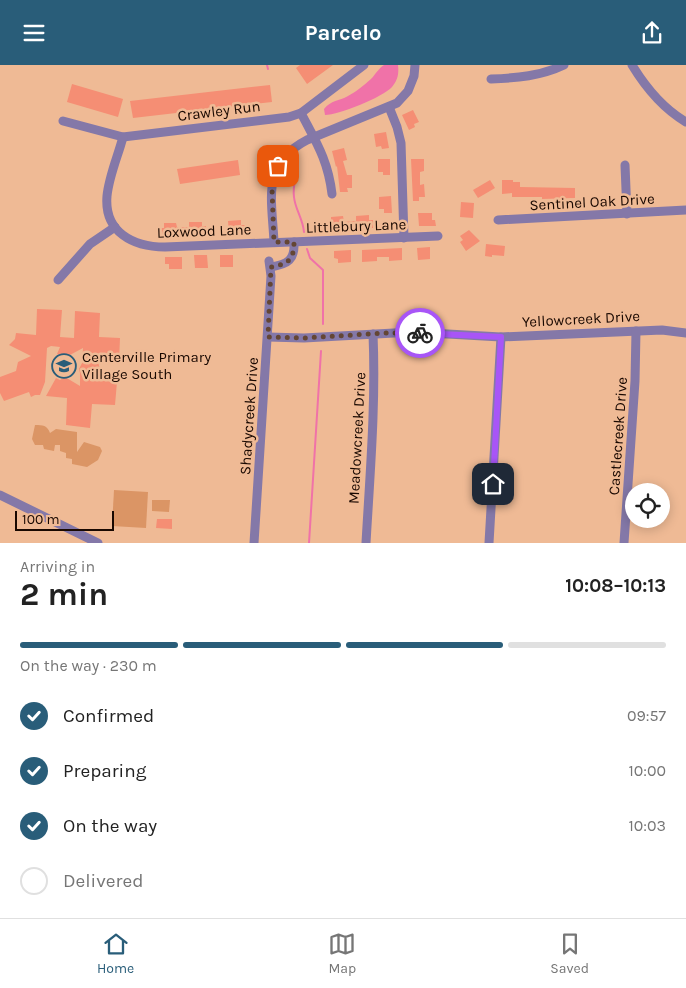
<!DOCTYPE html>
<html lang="en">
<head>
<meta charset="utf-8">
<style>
	body { margin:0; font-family:Karla,sans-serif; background:#f2f2f2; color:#222; height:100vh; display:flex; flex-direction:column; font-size:19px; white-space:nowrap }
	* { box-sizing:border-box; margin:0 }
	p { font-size:16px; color:#767676 }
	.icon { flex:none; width:28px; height:28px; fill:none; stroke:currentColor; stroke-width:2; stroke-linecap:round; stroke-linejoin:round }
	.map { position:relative; height:478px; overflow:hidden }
	.sheet { display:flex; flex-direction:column; background:#fff; flex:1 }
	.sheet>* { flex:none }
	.tools { position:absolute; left:625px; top:418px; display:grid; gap:10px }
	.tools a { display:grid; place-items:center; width:45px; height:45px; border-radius:50%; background:#fff; box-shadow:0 2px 12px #0003; font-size:25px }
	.scale { position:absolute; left:15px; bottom:12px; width:99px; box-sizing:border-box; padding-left:5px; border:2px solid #190800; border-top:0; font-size:14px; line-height:18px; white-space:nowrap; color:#190800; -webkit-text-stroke:4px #efba95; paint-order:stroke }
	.pin { position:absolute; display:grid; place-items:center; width:42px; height:42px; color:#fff; margin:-21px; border-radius:10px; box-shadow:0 2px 8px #0006 }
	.courier { position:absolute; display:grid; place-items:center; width:50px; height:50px; margin:-25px; border:4px solid #a855f7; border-radius:50%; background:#fff; color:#222; box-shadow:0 1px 6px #0007 }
	.summary em { font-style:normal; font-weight:700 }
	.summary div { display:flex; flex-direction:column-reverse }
	.summary { display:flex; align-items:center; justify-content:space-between; height:85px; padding:0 20px }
	h1 { font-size:32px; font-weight:700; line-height:38px }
	.bar { display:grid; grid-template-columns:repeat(4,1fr); gap:8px 5px; align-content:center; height:60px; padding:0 20px }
	.bar i { height:6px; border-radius:4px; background:#e0e0e0 }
	.bar .on { background:#295d79 }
	.bar p { grid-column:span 4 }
	ol { padding:0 20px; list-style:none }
	li { display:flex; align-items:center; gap:15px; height:55px }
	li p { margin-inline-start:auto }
	li .icon { padding:5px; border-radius:50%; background:#295d79; color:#fff; stroke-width:4 }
	li:last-child { color:#767676 }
	li i { width:28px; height:28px; border:2px solid #e0e0e0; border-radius:50% }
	header { display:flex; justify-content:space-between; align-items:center; height:65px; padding:0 20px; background:#295d79; color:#fff; font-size:22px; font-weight:700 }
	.menu { display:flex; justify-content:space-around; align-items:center; height:70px; border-top:1px solid #e0e0e0; background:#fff; font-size:14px; color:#767676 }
	.menu a { display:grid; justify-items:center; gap:2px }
	.menu .on { color:#295d79 }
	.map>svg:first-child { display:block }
	.green { fill:#db9565 }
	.water { fill:#f072a8 }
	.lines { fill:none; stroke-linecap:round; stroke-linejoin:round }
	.stream { stroke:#f072a8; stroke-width:2 }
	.building { fill:#f58e74 }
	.minor { stroke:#8478a8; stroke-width:9 }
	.done { stroke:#644634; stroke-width:5; stroke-dasharray:0 9 }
	.route { stroke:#a855f7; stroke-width:6 }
	.labels { text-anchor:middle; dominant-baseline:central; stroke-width:5; stroke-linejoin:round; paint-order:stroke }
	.street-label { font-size:15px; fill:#190800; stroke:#efba95 }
	.poi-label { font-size:15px; fill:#190800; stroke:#efba95; text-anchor:start }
</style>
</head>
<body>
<header><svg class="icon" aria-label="menu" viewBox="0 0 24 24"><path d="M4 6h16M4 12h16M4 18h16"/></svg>Parcelo<svg class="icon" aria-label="share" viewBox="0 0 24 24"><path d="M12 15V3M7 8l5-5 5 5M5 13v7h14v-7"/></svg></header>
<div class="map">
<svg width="686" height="478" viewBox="0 0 686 478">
	<rect width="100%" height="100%" fill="#efba95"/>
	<g class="green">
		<path d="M35 360C43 360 47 360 50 368L56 364 77 367V387L84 377 100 382 102 386 98 395 87 402 72 399V394L66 393V388L60 386V380H55L54 386 44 384 43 380H35L32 374Z"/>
		<path d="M114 425 148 427 146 463 112 461Z"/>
		<path d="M152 435H170L169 447 152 446Z"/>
	</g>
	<path class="water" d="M384 0H398C399 8 398 15 392 22 383 32 339 50 325 50L324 44C331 35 339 36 348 31 356 27 364 20 371 14 375 10 378 4 384 0Z"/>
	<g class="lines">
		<g class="stream">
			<path d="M267 0 268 4"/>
			<path d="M298 96C298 108 292 119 294 132 295 144 303 154 304 167"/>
			<path d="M307 184 310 193 323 205V259"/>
			<path d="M309 478 321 286"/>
		</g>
	</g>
	<g class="building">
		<path d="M300 0H333L307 19 296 3Z"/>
		<path d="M72 19 123 34 118 52 67 37Z"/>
		<path d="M270 20 272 37 133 53 130 36Z"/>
		<path d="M413 45 419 57 414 59 415 62 409 65 402 50Z"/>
		<path d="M386 67 389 83 382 84 381 81 376 82 374 69Z"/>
		<path d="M344 83 347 95 343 96 347 110H352V123H347L348 127H340L337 101 336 102 332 86Z"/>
		<path d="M378 94H390V110H383V107H378Z"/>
		<path d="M411 94H424V106L420 107V120L424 119 425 132H419V136H413Z"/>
		<path d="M238 95 240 110 180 119 177 104Z"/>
		<path d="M490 115 495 123 478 133 473 125Z"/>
		<path d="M502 115H513V117H520V122L575 123V133L542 134V132H512V128L502 129Z"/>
		<path d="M391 131 392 148H384V144H379V132Z"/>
		<path d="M461 137 474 138 473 153 460 152Z"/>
		<path d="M418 148H432V155H435L436 161H419Z"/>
		<path d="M369 150V155H373V163L331 165V152L343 151 344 157 356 156V151Z"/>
		<path d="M241 155V160H245V168H229L228 156Z"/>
		<path d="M189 157H202V161H206V170L160 171V163H164V158H176L177 162H189Z"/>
		<path d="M469 165 480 176 466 186 460 177 463 175 460 171Z"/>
		<path d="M486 179 505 181 504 191 492 190V192L485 191Z"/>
		<path d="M430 182V194L418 195 417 183Z"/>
		<path d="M402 183V195L389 196V192H377V196L362 197V185Z"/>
		<path d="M351 185V197L338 198V194L334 193V186Z"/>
		<path d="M194 190H207L208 203H195Z"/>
		<rect x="220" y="190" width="13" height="12"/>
		<path d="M165 192H182V204H169V199H165Z"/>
		<path d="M37 244 62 245 60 272 74 273 75 246 100 248 99 272 120 273 119 297 98 296 100 305 97 315 117 317 115 340 92 339 90 363 66 360 67 333 46 331 56 313 60 315 65 312 80 321V308L79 304 82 298 83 283 68 291 63 292 57 289 60 282 51 281 47 283 45 317 40 330H35L31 332 29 327 4 336 0 328V312L16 306 18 297 31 291 9 280 15 274 16 268 36 270Z"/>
		<path d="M157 454H172V464L156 463Z"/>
	</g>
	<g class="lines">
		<g class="minor">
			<path d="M632 0C646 23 662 43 686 57"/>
			<path d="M491 14C517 13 541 11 564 0"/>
			<path d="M389 42 397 62 401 78 404 173"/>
			<path d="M301 48C316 77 328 95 332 129"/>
			<path d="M63 56 123 72 289 52 301 48 364 0"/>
			<path d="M123 72C118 91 109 111 107 131 104 167 133 182 165 182L438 171"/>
			<path d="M625 100 627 149"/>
			<path d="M498 155 686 145"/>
			<path d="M274 177C272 133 261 99 307 75L397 38 408 26 414 11 415 0"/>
			<path d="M271 202C288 199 295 195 294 177"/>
			<path d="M58 215 90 179 115 162"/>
			<path d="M268 272 304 273 412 267 501 272 662 265 686 268"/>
			<path d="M0 430 98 478"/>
			<path d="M254 478 271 211 269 196"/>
			<path d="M366 478C370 408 376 339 373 269"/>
			<path d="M489 478 501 272"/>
			<path d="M624 478 635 316 636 266"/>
		</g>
	</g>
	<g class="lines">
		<path class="done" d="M278 101 273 116 272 124 274 177H294C294 195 288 199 271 202L268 272 304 273 385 268H420"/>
		<path class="route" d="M420 268 501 272 493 419"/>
	</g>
	<defs>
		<g id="school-ring" transform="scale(1.25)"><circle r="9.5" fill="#efba95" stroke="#295d79" stroke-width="1.5"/><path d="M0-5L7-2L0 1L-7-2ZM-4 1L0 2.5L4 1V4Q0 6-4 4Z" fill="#295d79"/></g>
	</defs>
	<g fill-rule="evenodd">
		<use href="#school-ring" x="64" y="301"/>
	</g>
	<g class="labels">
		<g class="street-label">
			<text transform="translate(219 46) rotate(-7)">Crawley Run</text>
			<text transform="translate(592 137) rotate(-3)">Sentinel Oak Drive</text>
			<text transform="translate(356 161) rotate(-2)">Littlebury Lane</text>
			<text transform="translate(204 166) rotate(-2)">Loxwood Lane</text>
			<text transform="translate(581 254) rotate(-3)">Yellowcreek Drive</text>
			<text transform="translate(249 351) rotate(-86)">Shadycreek Drive</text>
			<text transform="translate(618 371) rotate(-86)">Castlecreek Drive</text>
			<text transform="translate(357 373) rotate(-87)">Meadowcreek Drive</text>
		</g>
		<g class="poi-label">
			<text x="82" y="292">Centerville Primary<tspan x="82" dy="17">Village South</tspan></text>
		</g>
	</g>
</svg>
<div class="tools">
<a><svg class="icon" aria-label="locate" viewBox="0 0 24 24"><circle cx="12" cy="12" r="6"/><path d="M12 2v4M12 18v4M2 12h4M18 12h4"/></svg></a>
</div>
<div class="scale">100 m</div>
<div class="pin" style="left:278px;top:101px;background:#ea580c"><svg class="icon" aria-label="bag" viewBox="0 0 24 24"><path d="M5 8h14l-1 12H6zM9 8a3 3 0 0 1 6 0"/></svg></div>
<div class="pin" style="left:493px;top:419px;background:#1f2937"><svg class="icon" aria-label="home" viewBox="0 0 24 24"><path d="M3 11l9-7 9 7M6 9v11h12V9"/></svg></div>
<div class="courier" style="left:420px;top:268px"><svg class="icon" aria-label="bike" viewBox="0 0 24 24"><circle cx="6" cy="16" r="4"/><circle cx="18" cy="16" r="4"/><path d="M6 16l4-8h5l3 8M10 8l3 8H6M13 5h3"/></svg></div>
</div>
<section class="sheet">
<div class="summary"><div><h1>2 min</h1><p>Arriving in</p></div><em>10:08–10:13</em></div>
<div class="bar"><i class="on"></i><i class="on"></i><i class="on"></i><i></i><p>On the way · 230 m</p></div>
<ol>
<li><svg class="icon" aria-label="check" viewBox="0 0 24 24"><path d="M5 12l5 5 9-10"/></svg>Confirmed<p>09:57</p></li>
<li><svg class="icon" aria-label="check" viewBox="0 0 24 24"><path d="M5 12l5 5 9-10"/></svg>Preparing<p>10:00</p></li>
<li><svg class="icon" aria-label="check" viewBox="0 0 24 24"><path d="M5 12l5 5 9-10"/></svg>On the way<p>10:03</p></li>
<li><i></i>Delivered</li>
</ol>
</section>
<nav class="menu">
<a class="on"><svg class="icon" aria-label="home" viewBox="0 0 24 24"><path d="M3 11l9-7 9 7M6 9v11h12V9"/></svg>Home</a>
<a><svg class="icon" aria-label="map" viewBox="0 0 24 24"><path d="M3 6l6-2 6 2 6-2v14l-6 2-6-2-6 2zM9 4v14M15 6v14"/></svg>Map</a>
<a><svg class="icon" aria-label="saved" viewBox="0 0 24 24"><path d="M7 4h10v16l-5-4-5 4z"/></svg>Saved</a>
</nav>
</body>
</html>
